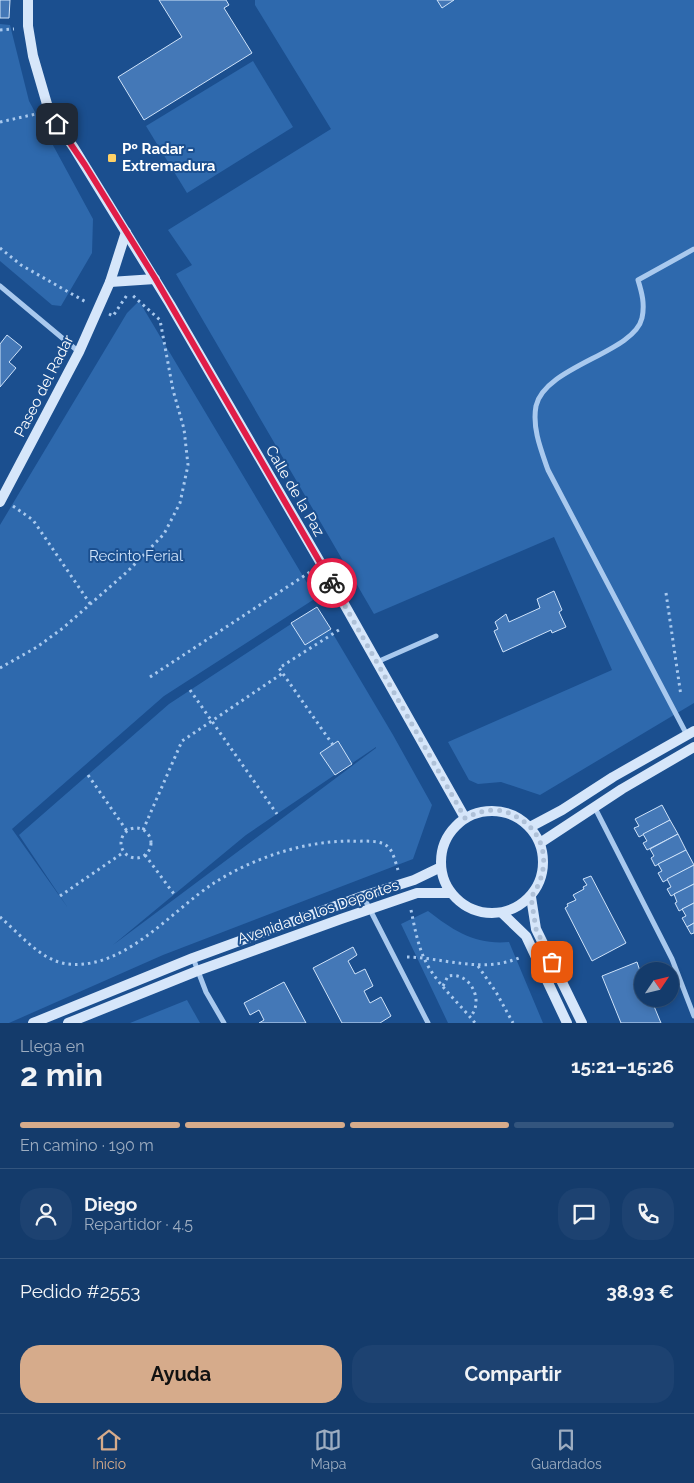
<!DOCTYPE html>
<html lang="es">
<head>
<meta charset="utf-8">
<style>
	body { margin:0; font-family:Raleway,sans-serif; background:#1d4271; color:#f1f3f6; height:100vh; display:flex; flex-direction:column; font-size:19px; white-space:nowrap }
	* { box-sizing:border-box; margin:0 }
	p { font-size:16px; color:#9dadc1 }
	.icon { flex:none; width:28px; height:28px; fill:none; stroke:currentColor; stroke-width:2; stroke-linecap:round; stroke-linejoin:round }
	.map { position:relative; height:1023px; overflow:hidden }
	.drawer { display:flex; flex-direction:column; background:#143b6b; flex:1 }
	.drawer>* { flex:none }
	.needle { width:32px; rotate:55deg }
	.buttons { position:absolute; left:634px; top:962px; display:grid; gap:10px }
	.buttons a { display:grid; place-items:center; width:45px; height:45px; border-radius:50%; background:#143b6b; box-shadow:0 2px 8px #0003,0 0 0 1px #33557e; font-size:25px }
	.pin { position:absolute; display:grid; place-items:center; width:42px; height:42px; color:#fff; margin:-21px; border-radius:10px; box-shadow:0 2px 8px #0006 }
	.courier { position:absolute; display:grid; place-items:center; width:50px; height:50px; margin:-25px; border:4px solid #e11d48; border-radius:50%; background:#fff; color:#222; box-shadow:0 1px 6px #0007 }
	.summary em { font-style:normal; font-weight:700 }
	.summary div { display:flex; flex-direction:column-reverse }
	.summary { display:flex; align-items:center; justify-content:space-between; height:85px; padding:0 20px }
	h1 { font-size:32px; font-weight:700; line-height:38px }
	.bar { display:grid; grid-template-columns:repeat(4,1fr); gap:8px 5px; align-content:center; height:60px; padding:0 20px }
	.bar i { height:6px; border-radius:4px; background:#33557e }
	.bar .on { background:#d6ab8b }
	.bar p { grid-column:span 4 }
	.line { display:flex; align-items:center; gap:12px; padding:0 20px; border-top:1px solid #33557e }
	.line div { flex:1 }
	.round { display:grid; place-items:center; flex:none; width:52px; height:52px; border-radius:20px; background:#1d4271 }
	.primary-button { display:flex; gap:10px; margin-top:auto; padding:10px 20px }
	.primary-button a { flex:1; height:58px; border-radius:20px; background:#d6ab8b; color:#111; font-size:20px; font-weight:700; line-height:58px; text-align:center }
	.primary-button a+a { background:#1d4271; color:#f1f3f6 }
	.tab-bar { display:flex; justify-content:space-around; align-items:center; height:70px; border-top:1px solid #33557e; background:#143b6b; font-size:14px; color:#9dadc1 }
	.tab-bar a { display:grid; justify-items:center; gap:2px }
	.tab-bar .on { color:#d6ab8b }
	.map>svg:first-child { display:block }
	.green { fill:#2e69ad; fill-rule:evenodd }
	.building { fill:#4478b7; stroke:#cfe3fa }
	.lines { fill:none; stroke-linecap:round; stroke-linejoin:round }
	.path { stroke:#a9c9ee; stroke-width:3; stroke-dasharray:2.5 4; stroke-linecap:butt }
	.street { stroke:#a9c9ee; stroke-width:5 }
	.secondary { stroke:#d6e6fa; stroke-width:10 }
	.done { stroke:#afc1d8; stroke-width:5; stroke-dasharray:0 9 }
	.route { stroke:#e11d48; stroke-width:6 }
	.poi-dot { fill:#ffd166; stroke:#1b4f8f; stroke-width:2 }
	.labels { text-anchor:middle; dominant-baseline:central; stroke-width:4; stroke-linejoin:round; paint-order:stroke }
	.poi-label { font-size:15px; font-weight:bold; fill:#fff; stroke:#1b4f8f; text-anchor:start }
	.street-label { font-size:15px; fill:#fff; stroke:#1b4f8f }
	.park-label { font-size:15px; fill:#cfe3fa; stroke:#1b4f8f }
</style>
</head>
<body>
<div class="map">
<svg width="694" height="1023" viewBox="0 0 694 1023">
	<rect width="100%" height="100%" fill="#1b4f8f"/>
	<g class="green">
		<path d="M255 0H694V703L540 795 501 782 478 784 469 780 448 742 612 670 554 537 374 614 176 274 192 265 168 230 331 129 255 5Z"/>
		<path d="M0 24 10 25 29 101 93 219 92 253 61 306 52 305 0 261Z"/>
		<path d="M253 61 293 127 187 193 146 126Z"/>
		<path d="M139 301 316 598 164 696 12 829 68 908 19 835 169 704 317 607 393 735 432 805 413 859 163 955 9 1023H0V525L127 313ZM376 747V748L113 945 246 835Z"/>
		<path d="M428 911C454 931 475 945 509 942L543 1023H448L401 924Z"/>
		<path d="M187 1000 200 1023H130Z"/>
	</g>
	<g class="building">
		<path d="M0 0H10L9 18H0Z"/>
		<path d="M159 0H226L229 5 224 8 252 53 144 120 118 77 182 37Z"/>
		<path d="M437 0H454L442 8Z"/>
		<path d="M7 335 22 347 9 362 16 368 0 387V344Z"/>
		<path d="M554 591 562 610 559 612 566 627 552 633 551 630 503 652 494 631 498 629 495 622 506 614 509 622 540 608 537 599Z"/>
		<path d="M317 607 331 629 305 645 291 623Z"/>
		<path d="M338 741 352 764 335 775 320 753Z"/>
		<path d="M662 805 670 820 639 837 634 828 639 826 635 819Z"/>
		<path d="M670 820 678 834 647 850 643 843 647 841 643 834Z"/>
		<path d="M678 834 686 850 655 866 651 858 654 856 650 849Z"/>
		<path d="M686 850 694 865 663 882 658 873 662 871 658 864Z"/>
		<path d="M694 865V884L671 896 667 889 671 887 667 879Z"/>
		<path d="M591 876 626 943 592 961 565 908 568 906 567 904 576 900 573 895 584 889 583 887 587 885 583 879Z"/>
		<path d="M694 884V903L679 911 675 903 677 902 674 894Z"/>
		<path d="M694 903V923L687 927 682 918 686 916 682 909Z"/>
		<path d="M694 923V933L691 934 687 927Z"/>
		<path d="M353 947 357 955 348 961 355 974 365 969 373 986 364 991 370 1003 381 997 391 1016 380 1023H342L313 968Z"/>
		<path d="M637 962 642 977V999H651L661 1023H621L602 976Z"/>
		<path d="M284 982 306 1023H259L264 1020 259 1010 250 1015 244 1003Z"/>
	</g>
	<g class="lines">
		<g class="path">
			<path d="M0 30 14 29"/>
			<path d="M0 122 36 114"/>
			<path d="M0 248 21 265 86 302"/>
			<path d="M109 314 113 316 127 295"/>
			<path d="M13 506 33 520 91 605"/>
			<path d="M666 593 681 696"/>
			<path d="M0 668 37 647 63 628 128 571 164 534 180 503 188 465 184 429 173 390 160 320 131 294"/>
			<path d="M150 677 310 572"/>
			<path d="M190 690 277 814"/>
			<path d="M333 745 279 668 342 628"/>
			<path d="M88 775 127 831"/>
			<circle cx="136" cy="843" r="15"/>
			<path d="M143 830 182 741 283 673"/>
			<path d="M145 855 174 894"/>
			<path d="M60 896 124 852"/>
			<path d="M411 910C415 929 418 948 428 966 440 987 460 1004 475 1023"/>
			<path d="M0 917C20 934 41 961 68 964 125 970 171 911 214 883 253 858 304 841 351 841 362 842 382 838 390 849 394 855 396 864 398 870"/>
			<path d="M407 957C446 958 483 974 521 957"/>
			<path d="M478 966 496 992 513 1023"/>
			<path d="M443 986 448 976C470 971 485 1001 470 1017"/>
		</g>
		<g class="street">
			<path d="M0 286 79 352"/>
			<path d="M377 662 436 636"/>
			<path d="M687 735 548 470C541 450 532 428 536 406 545 366 634 353 642 318 645 304 642 293 638 280L694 249"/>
			<path d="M595 808 672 959 694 1016"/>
			<path d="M363 896 428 1023"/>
			<path d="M193 958 206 992 224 1023"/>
		</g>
		<g class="secondary">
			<path d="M28 0V26L33 56 49 111 74 148 170 304 330 579 465 818"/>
			<path d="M110 282 155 279"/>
			<path d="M0 502 79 352 110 282 126 232"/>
			<circle cx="492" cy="862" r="51"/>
			<path d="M530 827 562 810 613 777 694 731"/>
			<path d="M540 843 622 789 694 747"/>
			<path d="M531 897 536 929 582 1023"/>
			<path d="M502 913 526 936 567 1023"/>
			<path d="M33 1023 193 958 363 896 414 880 441 867"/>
			<path d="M68 1023 197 971 341 919 417 893H451"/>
		</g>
	</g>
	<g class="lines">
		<path class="done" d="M332 583 465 818C474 814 483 810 494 810 502 810 510 813 517 817 548 834 551 870 531 897L536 929 552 962"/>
		<path class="route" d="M57 124 85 165 155 278 332 583"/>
	</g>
	<rect class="poi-dot" x="107" y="153" width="10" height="10" rx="2.5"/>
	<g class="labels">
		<g class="poi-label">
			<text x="122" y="149">Pº Radar -<tspan x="122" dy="17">Extremadura</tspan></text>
		</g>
		<g class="street-label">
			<text transform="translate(44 386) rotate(-63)">Paseo del Radar</text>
			<text transform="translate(295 491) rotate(60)">Calle de la Paz</text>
			<text transform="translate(318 912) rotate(-19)">Avenida de los Deportes</text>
		</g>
		<g class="park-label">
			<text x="136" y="556">Recinto Ferial</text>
		</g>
	</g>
</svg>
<div class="buttons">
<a><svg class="needle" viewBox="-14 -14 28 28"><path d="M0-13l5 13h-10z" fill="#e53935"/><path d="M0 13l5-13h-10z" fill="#9dadc1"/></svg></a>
</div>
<div class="pin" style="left:552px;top:962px;background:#ea580c"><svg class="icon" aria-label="bag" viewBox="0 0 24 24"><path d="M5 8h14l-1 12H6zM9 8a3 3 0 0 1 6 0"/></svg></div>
<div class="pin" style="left:57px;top:124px;background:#1f2937"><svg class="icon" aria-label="home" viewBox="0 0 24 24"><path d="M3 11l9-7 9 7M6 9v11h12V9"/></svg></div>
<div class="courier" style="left:332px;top:583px"><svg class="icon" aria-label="bike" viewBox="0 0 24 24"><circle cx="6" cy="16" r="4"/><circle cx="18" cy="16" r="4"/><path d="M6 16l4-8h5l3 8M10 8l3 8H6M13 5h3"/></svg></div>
</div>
<section class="drawer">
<div class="summary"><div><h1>2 min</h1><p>Llega en</p></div><em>15:21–15:26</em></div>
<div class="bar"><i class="on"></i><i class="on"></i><i class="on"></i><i></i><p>En camino · 190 m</p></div>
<div class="line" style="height:90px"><a class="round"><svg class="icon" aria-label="person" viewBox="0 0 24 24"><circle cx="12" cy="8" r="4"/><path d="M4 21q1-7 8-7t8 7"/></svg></a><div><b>Diego</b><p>Repartidor · 4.5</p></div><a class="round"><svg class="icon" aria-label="chat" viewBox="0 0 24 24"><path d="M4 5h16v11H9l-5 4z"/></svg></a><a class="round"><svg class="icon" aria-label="phone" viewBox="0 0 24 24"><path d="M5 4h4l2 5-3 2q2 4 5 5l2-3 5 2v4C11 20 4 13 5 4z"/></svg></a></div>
<div class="line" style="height:65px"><div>Pedido #2553</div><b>38.93 €</b></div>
<div class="primary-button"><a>Ayuda</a><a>Compartir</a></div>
</section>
<nav class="tab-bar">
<a class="on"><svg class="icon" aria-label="home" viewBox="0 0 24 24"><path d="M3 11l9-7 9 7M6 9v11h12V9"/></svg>Inicio</a>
<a><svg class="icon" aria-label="map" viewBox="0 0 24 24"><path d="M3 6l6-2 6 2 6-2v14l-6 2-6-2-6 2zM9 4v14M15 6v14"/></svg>Mapa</a>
<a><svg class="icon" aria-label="saved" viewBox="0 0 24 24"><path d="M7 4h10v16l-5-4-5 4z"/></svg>Guardados</a>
</nav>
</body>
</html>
